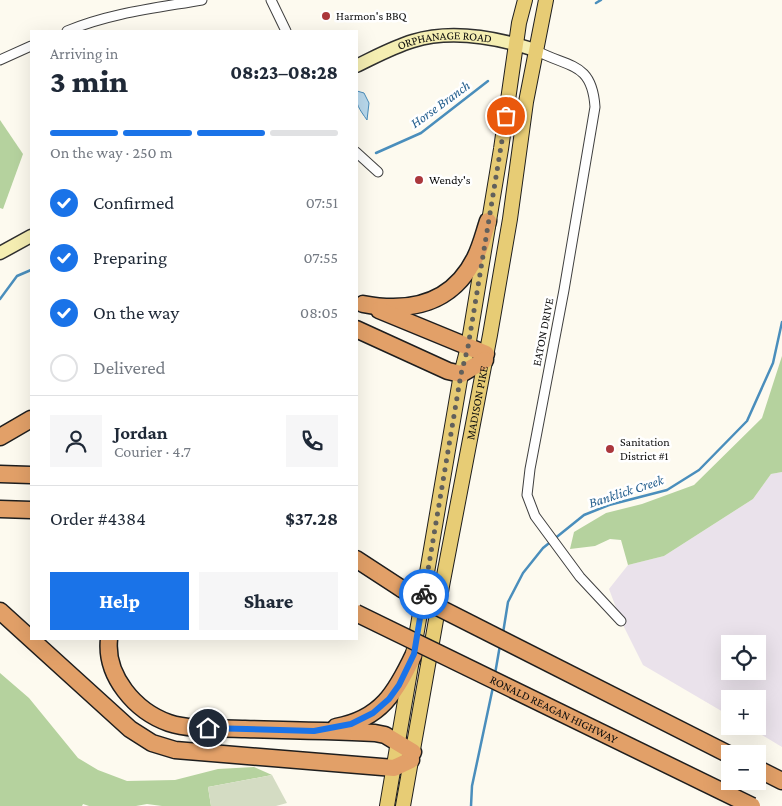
<!DOCTYPE html>
<html lang="en">
<head>
<meta charset="utf-8">
<style>
	body { margin:0; font-family:"Crimson Pro",serif; background:#f6f6f7; color:#1f2937; height:100vh; display:flex; flex-direction:column; font-size:19px; white-space:nowrap }
	* { box-sizing:border-box; margin:0 }
	p { font-size:16px; color:#747a83 }
	.icon { flex:none; width:28px; height:28px; fill:none; stroke:currentColor; stroke-width:2; stroke-linecap:round; stroke-linejoin:round }
	.map { position:relative; flex:1; overflow:hidden }
	.panel { position:absolute; left:30px; top:30px; width:328px; height:610px; display:flex; flex-direction:column; background:#fff; border-radius:0px; box-shadow:0 5px 20px #0002 }
	.panel>* { flex:none }
	.buttons { position:absolute; left:721px; top:635px; display:grid; gap:10px }
	.buttons a { display:grid; place-items:center; width:45px; height:45px; border-radius:0px; background:#fff; box-shadow:0 5px 20px #0002; font-size:25px }
	.pin { position:absolute; display:grid; place-items:center; width:42px; height:42px; color:#fff; margin:-21px; border:2px solid #fff; border-radius:50%; box-shadow:0 1px 5px #0007 }
	.courier { position:absolute; display:grid; place-items:center; width:50px; height:50px; margin:-25px; border:4px solid #1a73e8; border-radius:50%; background:#fff; color:#222; box-shadow:0 1px 6px #0007 }
	.head em { font-style:normal; font-weight:800 }
	.head div { display:flex; flex-direction:column-reverse }
	.head { display:flex; align-items:center; justify-content:space-between; height:85px; padding:0 20px }
	h1 { font-size:32px; font-weight:800; line-height:38px }
	.bar { display:grid; grid-template-columns:repeat(4,1fr); gap:8px 5px; align-content:center; height:60px; padding:0 20px }
	.bar i { height:6px; border-radius:4px; background:#e0e1e3 }
	.bar .selected { background:#1a73e8 }
	.bar p { grid-column:span 4 }
	.line { display:flex; align-items:center; gap:12px; padding:0 20px; border-top:1px solid #e0e1e3 }
	.line div { flex:1 }
	.round { display:grid; place-items:center; flex:none; width:52px; height:52px; border-radius:0px; background:#f6f6f7 }
	ol { padding:0 20px; list-style:none }
	li { display:flex; align-items:center; gap:15px; height:55px }
	li p { margin-inline-start:auto }
	li .icon { padding:5px; border-radius:50%; background:#1a73e8; color:#fff; stroke-width:4 }
	li:last-child { color:#747a83 }
	li i { width:28px; height:28px; border:2px solid #e0e1e3; border-radius:50% }
	.action { display:flex; gap:10px; margin-top:auto; padding:10px 20px }
	.action a { flex:1; height:58px; border-radius:0px; background:#1a73e8; color:#fff; font-size:20px; font-weight:800; line-height:58px; text-align:center }
	.action a+a { background:#f6f6f7; color:#1f2937 }
	.map>svg:first-child { display:block }
	.industrial { fill:#eae2eb; fill-rule:evenodd }
	.forest { fill:#b5d29e }
	.cemetery { fill:#d4dcc3 }
	.water { fill:#badaee; stroke:#4a8ebc }
	.lines { fill:none; stroke-linecap:round; stroke-linejoin:round }
	.stream { stroke:#4a8ebc; stroke-width:2.5 }
	.minor-casing { stroke:#404040; stroke-width:11 }
	.secondary-casing { stroke:#2f2f2f; stroke-width:15 }
	.primary-casing { stroke:#1e1e1e; stroke-width:16 }
	.motorway-casing { stroke:#1e1e1e; stroke-width:19 }
	.minor { stroke:#fff; stroke-width:9 }
	.secondary { stroke:#f5eeb2; stroke-width:12 }
	.primary { stroke:#e7cc75; stroke-width:14 }
	.motorway { stroke:#e2a068; stroke-width:16 }
	.motorway-bridge-casing { stroke:#1e1e1e; stroke-width:19; stroke-linecap:butt }
	.motorway-bridge { stroke:#e2a068; stroke-width:16 }
	.done { stroke:#61605c; stroke-width:5; stroke-dasharray:0 9 }
	.route { stroke:#1a73e8; stroke-width:6 }
	.poi-dot { fill:#ab373c; stroke:#fff; stroke-width:2 }
	.labels { text-anchor:middle; dominant-baseline:central; stroke-width:5; stroke-linejoin:round; paint-order:stroke }
	.poi-label { font-size:12px; fill:#0d0d0d; stroke:#fff; text-anchor:start }
	.street-label { font-size:12px; fill:#0d0d0d; stroke:#fff }
	.water-label { font-size:14px; font-style:italic; fill:#26608f; stroke:#fff }
</style>
</head>
<body>
<div class="map">
<svg width="782" height="806" viewBox="0 0 782 806">
	<rect width="100%" height="100%" fill="#fdfaef"/>
	<path class="industrial" d="M782 472V747L747 726H758V699H730V716L643 665 621 621 609 589 628 565 664 556 753 499 771 474ZM730 644H758V671H730Z"/>
	<g class="forest">
		<path d="M0 120 23 154 3 209 0 208Z"/>
		<path d="M782 356V472L771 474 753 499 664 556 628 565 621 540 610 539 595 546 570 549 574 532 606 513 642 504 694 485 762 418Z"/>
		<path d="M0 673 29 698 78 758 98 770 127 781 175 780 218 769 254 767 272 775 208 787 211 806H162L147 804 136 806H89L83 804 82 806H0Z"/>
	</g>
	<path class="cemetery" d="M272 775 287 803 276 806H211L208 787Z"/>
	<path class="water" d="M357 91 364 93 369 103 367 120C360 110 354 103 357 91Z"/>
	<g class="lines">
		<g class="stream">
			<path d="M596 3 601 0"/>
			<path d="M376 153 421 133 488 81"/>
			<path d="M0 299 17 276 31 270"/>
			<path d="M503 633 508 602 523 573 543 548 584 515 609 505 667 490 699 470 747 421 773 363 782 322"/>
			<path d="M495 674 500 645"/>
			<path d="M471 806 472 786 493 687"/>
		</g>
		<g class="minor-casing">
			<g id="minor">
				<path d="M271 0 286 31"/>
				<path d="M67 31C110 13 156 8 202 0"/>
				<path d="M535 50C568 68 592 61 595 107L564 290 530 469 527 495 535 516 580 577 621 621"/>
				<path d="M0 60 31 46"/>
				<path d="M356 152 378 172"/>
			</g>
		</g>
		<g class="secondary-casing">
			<g id="secondary">
				<path id="s1" d="M356 66C375 57 393 47 413 41 452 29 498 38 535 50"/>
				<path d="M0 253 31 236"/>
			</g>
		</g>
		<g class="primary-casing">
			<g id="primary">
				<path d="M387 806 461 374 468 347 501 149 519 23 525 0"/>
				<path id="s2" d="M403 806 442 586 490 335 510 219 526 102 546 0"/>
			</g>
		</g>
		<g class="motorway-casing">
			<g id="motorway">
				<path d="M363 304C410 313 452 304 475 258 481 246 484 233 488 221"/>
				<path d="M379 310 486 354"/>
				<path d="M356 329 448 371 461 374 485 360"/>
				<path d="M0 437 31 419"/>
				<path d="M0 474 31 475"/>
				<path d="M0 509 31 510"/>
				<path d="M356 559 402 589"/>
				<path d="M0 611 130 729 152 743 175 750 394 768 411 760"/>
				<path d="M109 639C105 676 135 711 169 723 190 730 220 728 242 729 286 730 331 731 375 733L385 735 413 752"/>
				<path d="M336 727C381 719 396 692 414 654"/>
				<path d="M758 769 782 781"/>
			</g>
		</g>
		<use href="#minor" class="minor"/>
		<use href="#secondary" class="secondary"/>
		<use href="#primary" class="primary"/>
		<use href="#motorway" class="motorway"/>
		<g class="motorway-bridge-casing">
			<g id="motorway-bridge">
				<path d="M402 589 730 755"/>
				<path id="s3" d="M356 613 752 806"/>
			</g>
		</g>
		<use href="#motorway-bridge" class="motorway-bridge"/>
	</g>
	<g class="lines">
		<path class="done" d="M424 594 461 374 468 347 506 116"/>
		<path class="route" d="M208 728 314 731 351 724 373 713 389 699 399 685 414 654 424 594"/>
	</g>
	<g class="poi-dot">
		<circle cx="326" cy="16" r="5"/>
		<circle cx="419" cy="180" r="5"/>
		<circle cx="610" cy="449" r="5"/>
	</g>
	<g class="labels">
		<g class="poi-label">
			<text x="336" y="16">Harmon's BBQ</text>
			<text x="429" y="180">Wendy's</text>
			<text x="620" y="442">Sanitation<tspan x="620" dy="14">District #1</tspan></text>
		</g>
		<g class="street-label">
			<text stroke="none"><textPath href="#s1" startOffset="94">ORPHANAGE ROAD</textPath></text>
			<text transform="translate(543 332) rotate(-79)">EATON DRIVE</text>
			<text stroke="none"><textPath href="#s2" startOffset="410">MADISON PIKE</textPath></text>
			<text stroke="none"><textPath href="#s3" startOffset="220">RONALD REAGAN HIGHWAY</textPath></text>
		</g>
		<g class="water-label">
			<text transform="translate(440 104) rotate(-36)">Horse Branch</text>
			<text transform="translate(626 491) rotate(-18)">Banklick Creek</text>
		</g>
	</g>
</svg>
<div class="buttons">
<a><svg class="icon" aria-label="locate" viewBox="0 0 24 24"><circle cx="12" cy="12" r="6"/><path d="M12 2v4M12 18v4M2 12h4M18 12h4"/></svg></a>
<a>+</a>
<a>−</a>
</div>
<div class="pin" style="left:506px;top:116px;background:#ea580c"><svg class="icon" aria-label="bag" viewBox="0 0 24 24"><path d="M5 8h14l-1 12H6zM9 8a3 3 0 0 1 6 0"/></svg></div>
<div class="pin" style="left:208px;top:728px;background:#1f2937"><svg class="icon" aria-label="home" viewBox="0 0 24 24"><path d="M3 11l9-7 9 7M6 9v11h12V9"/></svg></div>
<div class="courier" style="left:424px;top:594px"><svg class="icon" aria-label="bike" viewBox="0 0 24 24"><circle cx="6" cy="16" r="4"/><circle cx="18" cy="16" r="4"/><path d="M6 16l4-8h5l3 8M10 8l3 8H6M13 5h3"/></svg></div>
<section class="panel">
<div class="head"><div><h1>3 min</h1><p>Arriving in</p></div><em>08:23–08:28</em></div>
<div class="bar"><i class="selected"></i><i class="selected"></i><i class="selected"></i><i></i><p>On the way · 250 m</p></div>
<ol>
<li><svg class="icon" aria-label="check" viewBox="0 0 24 24"><path d="M5 12l5 5 9-10"/></svg>Confirmed<p>07:51</p></li>
<li><svg class="icon" aria-label="check" viewBox="0 0 24 24"><path d="M5 12l5 5 9-10"/></svg>Preparing<p>07:55</p></li>
<li><svg class="icon" aria-label="check" viewBox="0 0 24 24"><path d="M5 12l5 5 9-10"/></svg>On the way<p>08:05</p></li>
<li><i></i>Delivered</li>
</ol>
<div class="line" style="height:90px"><a class="round"><svg class="icon" aria-label="person" viewBox="0 0 24 24"><circle cx="12" cy="8" r="4"/><path d="M4 21q1-7 8-7t8 7"/></svg></a><div><b>Jordan</b><p>Courier · 4.7</p></div><a class="round"><svg class="icon" aria-label="phone" viewBox="0 0 24 24"><path d="M5 4h4l2 5-3 2q2 4 5 5l2-3 5 2v4C11 20 4 13 5 4z"/></svg></a></div>
<div class="line" style="height:65px"><div>Order #4384</div><b>$37.28</b></div>
<div class="action"><a>Help</a><a>Share</a></div>
</section>
</div>
</body>
</html>
